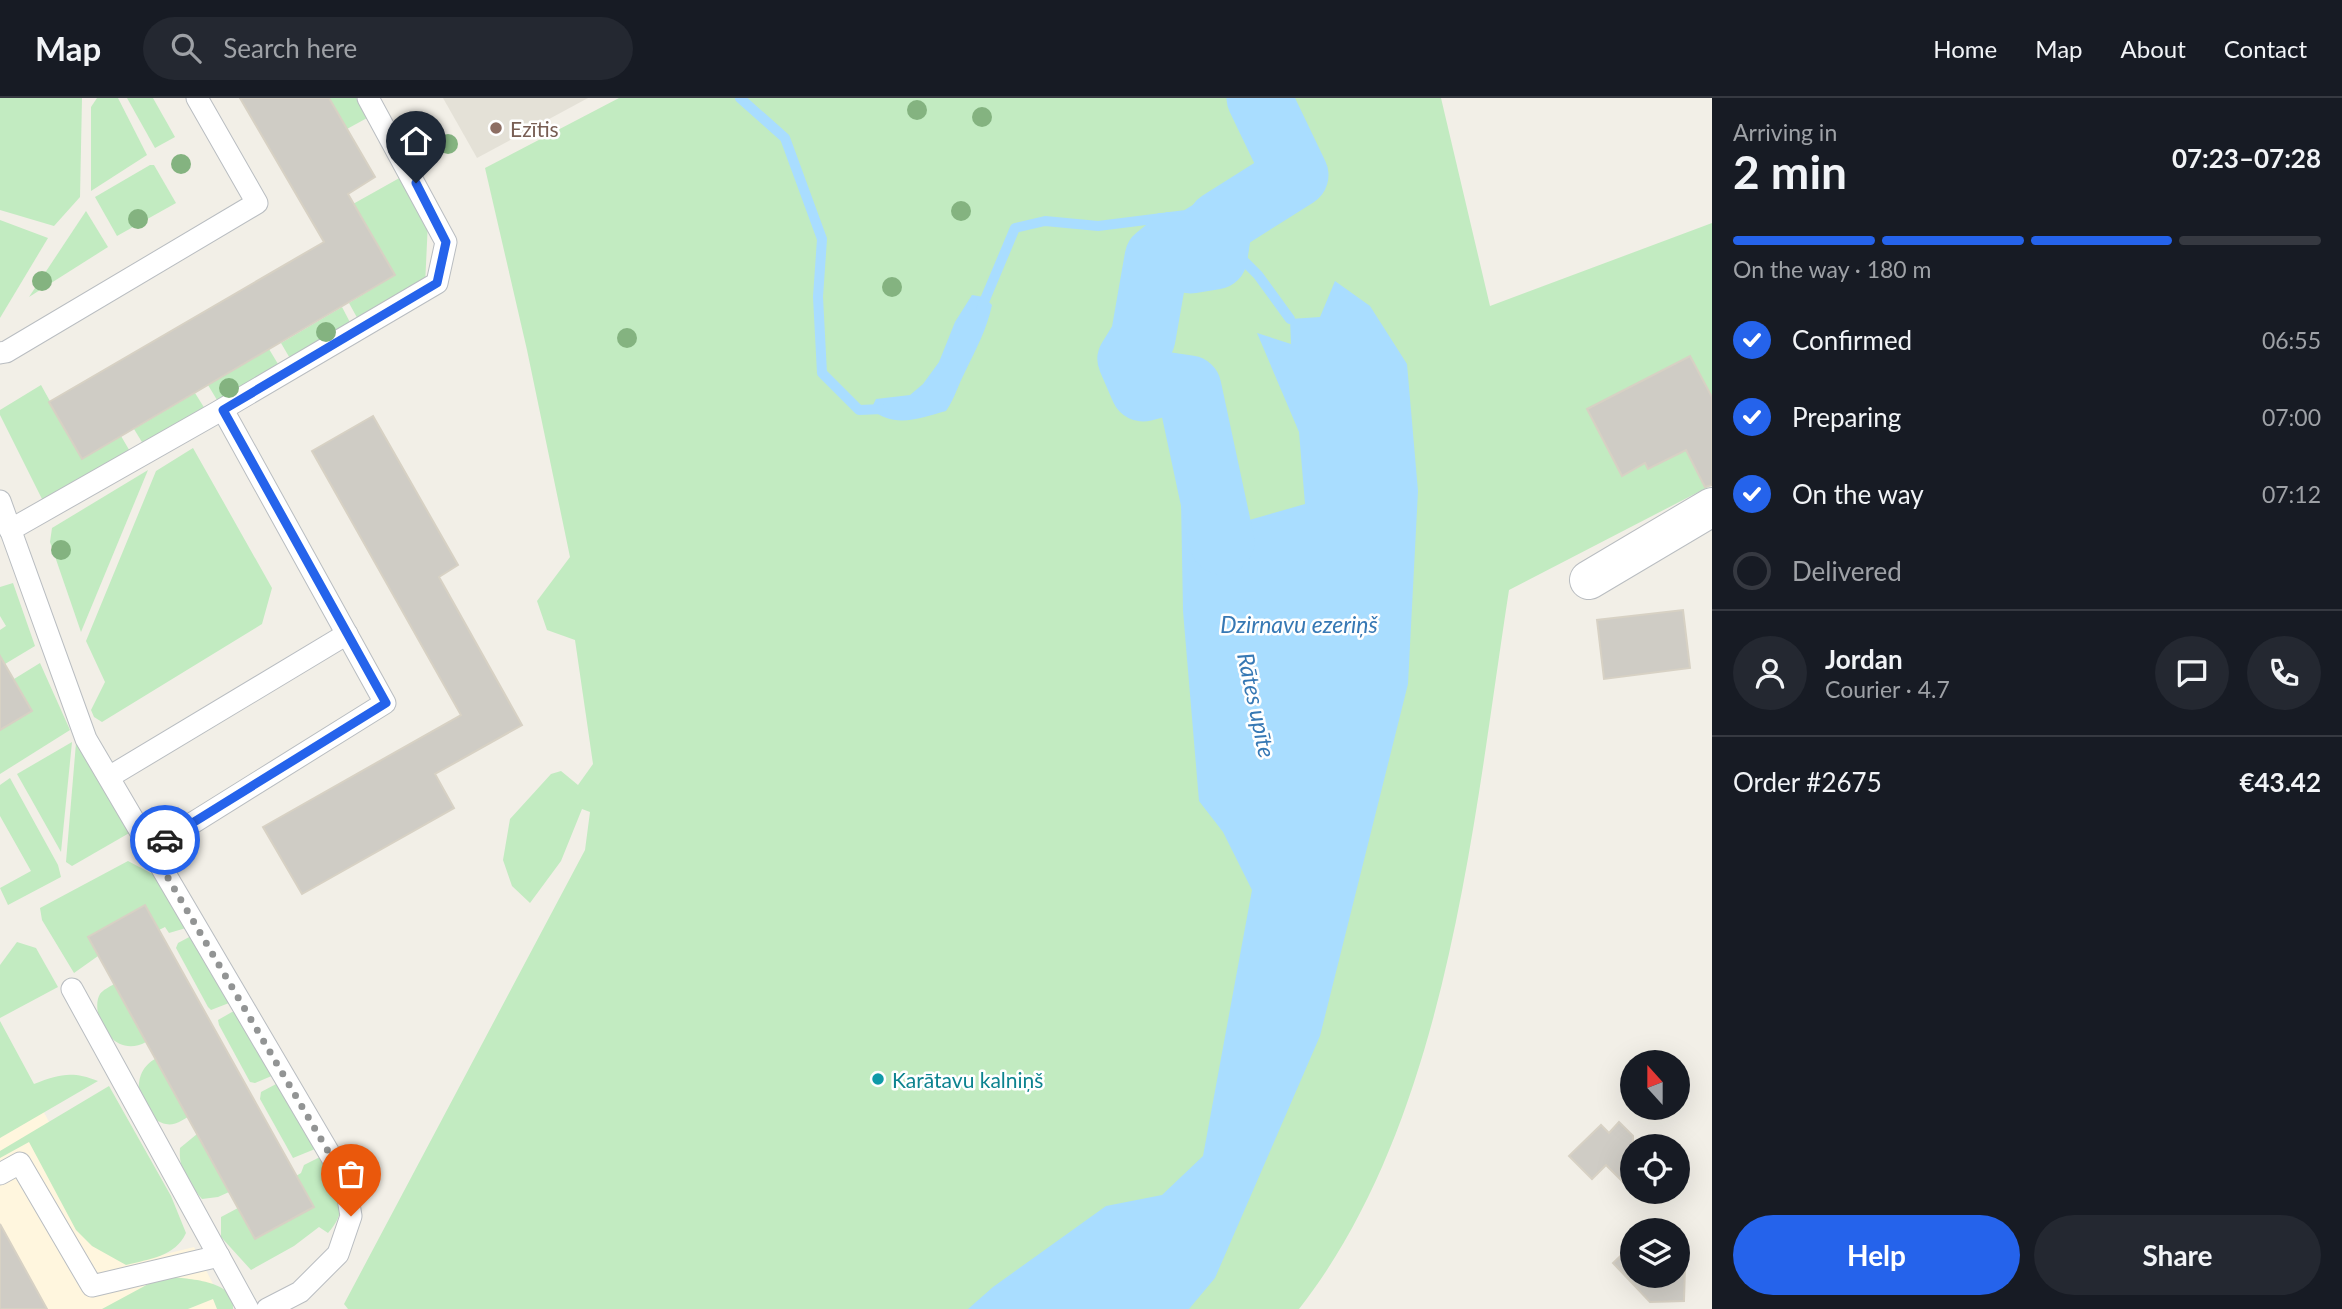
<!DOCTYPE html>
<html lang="en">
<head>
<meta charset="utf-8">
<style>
	body { margin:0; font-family:Lato,sans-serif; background:#242831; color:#f1f3f6; height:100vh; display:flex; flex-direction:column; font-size:26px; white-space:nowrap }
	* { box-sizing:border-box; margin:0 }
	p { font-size:23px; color:#9ea1a6 }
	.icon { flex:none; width:38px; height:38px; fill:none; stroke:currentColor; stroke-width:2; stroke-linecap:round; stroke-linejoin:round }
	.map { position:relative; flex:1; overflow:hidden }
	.panel { display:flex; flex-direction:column; background:#171b24; width:630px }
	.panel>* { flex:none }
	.needle { width:46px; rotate:339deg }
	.controls { position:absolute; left:1620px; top:952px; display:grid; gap:14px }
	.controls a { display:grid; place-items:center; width:70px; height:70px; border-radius:50%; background:#171b24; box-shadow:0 7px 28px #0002; font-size:35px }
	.pin { position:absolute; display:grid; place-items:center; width:60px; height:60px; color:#fff; margin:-72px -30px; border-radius:50% 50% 50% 0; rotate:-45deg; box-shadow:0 0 7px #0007 }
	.pin .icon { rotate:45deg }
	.courier { position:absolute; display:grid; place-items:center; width:70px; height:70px; margin:-35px; border:5px solid #2563eb; border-radius:50%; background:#fff; color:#222; box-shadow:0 2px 9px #0007 }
	.headline em { font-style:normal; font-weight:700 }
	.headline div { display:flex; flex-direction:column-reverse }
	.headline { display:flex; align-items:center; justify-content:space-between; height:119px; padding:0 21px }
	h1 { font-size:46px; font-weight:700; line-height:52px }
	.bar { display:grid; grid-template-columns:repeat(4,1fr); gap:10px 7px; align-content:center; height:84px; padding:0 21px }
	.bar i { height:9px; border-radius:5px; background:#363941 }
	.bar .on { background:#2563eb }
	.bar p { grid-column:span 4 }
	.line { display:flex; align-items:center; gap:18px; padding:0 21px; border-top:2px solid #363941 }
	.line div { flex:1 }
	.round { display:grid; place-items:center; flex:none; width:74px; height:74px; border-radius:37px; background:#242831 }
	ol { padding:0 21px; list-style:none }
	li { display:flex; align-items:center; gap:21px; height:77px }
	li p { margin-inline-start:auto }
	li .icon { padding:7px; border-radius:50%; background:#2563eb; color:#fff; stroke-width:4 }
	li:last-child { color:#9ea1a6 }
	li i { width:38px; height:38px; border:4px solid #363941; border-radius:50% }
	.primary-button { display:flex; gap:14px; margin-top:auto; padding:14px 21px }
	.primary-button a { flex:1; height:80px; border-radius:42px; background:#2563eb; color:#fff; font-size:28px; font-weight:700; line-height:80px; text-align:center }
	.primary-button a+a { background:#242831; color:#f1f3f6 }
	header { display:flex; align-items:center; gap:42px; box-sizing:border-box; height:98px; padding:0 35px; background:#171b24; border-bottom:2px solid #363941 }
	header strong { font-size:33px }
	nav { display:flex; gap:38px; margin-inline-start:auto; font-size:24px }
	.search { width:490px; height:63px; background:#242831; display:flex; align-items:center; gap:18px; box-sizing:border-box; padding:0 24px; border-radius:38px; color:#9ea1a6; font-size:26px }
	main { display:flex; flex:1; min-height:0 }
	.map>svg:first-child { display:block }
	.commercial { fill:#fff6de }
	.education { fill:#e4e1d7 }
	.green { fill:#c2ebc1 }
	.water { fill:#a9ddff }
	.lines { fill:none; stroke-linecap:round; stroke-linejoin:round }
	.stream { stroke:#a9ddff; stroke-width:10 }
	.river { stroke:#a9ddff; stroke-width:65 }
	.building { fill:#cfccc5; stroke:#d7d1c4; stroke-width:2 }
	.service-casing { stroke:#b9bdc1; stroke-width:23 }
	.minor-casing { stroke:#b9bdc1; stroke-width:40 }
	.service { stroke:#fff; stroke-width:21 }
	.minor { stroke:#fff; stroke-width:38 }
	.tree { fill:#84b380 }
	.done { stroke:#929494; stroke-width:7; stroke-dasharray:0 12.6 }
	.route { stroke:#2563eb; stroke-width:9 }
	.education-dot { fill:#8d6e63; stroke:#fff; stroke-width:2.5 }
	.culture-dot { fill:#0f9aa8; stroke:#fff; stroke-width:2.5 }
	.labels { text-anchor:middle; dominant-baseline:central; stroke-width:5; stroke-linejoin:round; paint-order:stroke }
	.education-label { font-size:21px; fill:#785e54; stroke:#fff; text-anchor:start }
	.culture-label { font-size:21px; fill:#0d838f; stroke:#fff; text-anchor:start }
	.water-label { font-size:23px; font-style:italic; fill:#3678b4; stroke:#fff }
</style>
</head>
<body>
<header>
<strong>Map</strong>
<div class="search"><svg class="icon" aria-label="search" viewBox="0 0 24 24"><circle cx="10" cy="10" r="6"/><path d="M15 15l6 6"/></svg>Search here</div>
<nav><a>Home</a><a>Map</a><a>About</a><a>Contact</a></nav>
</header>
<main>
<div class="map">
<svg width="1712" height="1211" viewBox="0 0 1712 1211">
	<rect width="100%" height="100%" fill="#f2efe7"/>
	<path class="commercial" d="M0 932 125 1166 194 1149 226 1211H0Z"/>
	<path class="education" d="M443 0H588L477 60Z"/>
	<g class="green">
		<path d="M0 0H82L80 99 54 128 0 112Z"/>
		<path d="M97 0H118L147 57 91 93V9Z"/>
		<path d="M127 0H153L175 39 155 50Z"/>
		<path d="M329 0H356L367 20 347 31Z"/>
		<path d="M619 0H1441L1490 208 1712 125V387L1509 492C1473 724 1448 1021 1299 1211H348L344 1206 585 752 590 714 582 711 561 763 530 805 512 788 503 762 510 721 551 676 561 673 578 687 593 666 575 542 547 532 537 503 570 459 527 252 485 70Z"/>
		<path d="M150 67H154L176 105 117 138 95 99Z"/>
		<path d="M403 78 428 123 425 188 360 225 349 205 395 177 353 106Z"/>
		<path d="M86 113 108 149 29 199Z"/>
		<path d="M0 122 48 140 0 220Z"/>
		<path d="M342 209 355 234 295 269 281 245Z"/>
		<path d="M269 251 284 276 223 312 208 287Z"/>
		<path d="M41 287 82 361 121 338 135 362 47 411 0 317V312Z"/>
		<path d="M195 295 210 319 148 354 134 331Z"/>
		<path d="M193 350 272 490 262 526 102 624 94 619 91 612 105 584 86 543 156 373Z"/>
		<path d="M148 372 81 534 50 444 52 430Z"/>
		<path d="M13 485 35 548 5 566 0 558V532L6 528 0 518V489Z"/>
		<path d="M40 565 70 632 0 676V630L31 611 14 581Z"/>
		<path d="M81 642 131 734 72 768 66 764 76 645Z"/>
		<path d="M72 644 61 754 17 676Z"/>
		<path d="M10 680 58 767 61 779 8 807 0 790 31 773 0 718V687Z"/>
		<path d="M128 763 162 781 186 830 169 835 165 829 159 832 145 808 88 839 98 858 74 875 42 822 40 810Z"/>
		<path d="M193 837 229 905 211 912 208 909 176 850 178 845Z"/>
		<path d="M17 844 36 850 58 889 0 920V867Z"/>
		<path d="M114 886 146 944C112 963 89 914 100 896 103 892 109 889 114 886Z"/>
		<path d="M241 913 274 977 255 985 250 984 219 927 218 922 232 914Z"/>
		<path d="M0 923 34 986C60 976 72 973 98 983L0 1040Z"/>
		<path d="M155 961 188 1019C181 1023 174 1028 166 1026 140 1021 126 977 155 961Z"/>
		<path d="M278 985 315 1051 293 1060 260 1001 261 994Z"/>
		<path d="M109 988 171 1098 186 1135C175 1159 149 1161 126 1167L92 1148 76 1132 29 1044 0 1060V1053Z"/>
		<path d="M197 1036 229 1094 218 1099 202 1101C189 1086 178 1071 180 1050Z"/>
		<path d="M320 1059C336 1086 353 1108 328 1135L319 1129 294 1148 251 1172 221 1139V1119L238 1110 256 1141 313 1109 296 1078 301 1075 304 1067Z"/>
		<path d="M171 1179C190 1181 237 1183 233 1211H217L213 1201 188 1211H102L152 1184Z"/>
	</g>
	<g class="water">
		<path d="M1335 183 1370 208 1407 266 1418 393 1408 586 1320 938 1215 1180 1189 1211H968L993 1189 1106 1108 1162 1097 1203 1058 1252 792 1223 734 1199 703 1183 513 1181 402 1203 357 1226 375 1239 425 1305 406 1299 334 1257 235 1291 246 1290 221 1320 219Z"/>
		<path d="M972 197 984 199 992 207C987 231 976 251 965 274 958 287 955 300 946 313 920 320 894 331 871 311L876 301 910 297 923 286 939 264 955 224Z"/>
	</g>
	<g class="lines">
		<g class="stream">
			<path d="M740 0 785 40 822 141 818 199 822 275 859 312 883 311"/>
			<path d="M1168 119 1182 133 1189 136 1204 115 1216 114 1220 125"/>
			<path d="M1215 159 1238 157 1258 177 1290 221"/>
			<path d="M1157 160 1160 120"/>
			<path d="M981 211 1015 130 1045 123 1098 128 1186 117 1233 88"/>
		</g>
		<path class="river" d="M1222 444 1189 290 1162 286 1143 291 1130 261 1143 240 1157 160 1172 148 1191 163 1215 159 1220 125 1296 77 1259 0"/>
	</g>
	<g class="building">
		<path d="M240 0H329L375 79 348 96 395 177 82 361 49 304 324 144Z"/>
		<path d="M1690 258 1712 299V387L1705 389 1686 352 1648 371 1645 365 1622 378 1587 311Z"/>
		<path d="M373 318 458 467 439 479 522 627 435 676 454 710 302 796 263 729 461 617 312 353Z"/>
		<path d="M1683 512 1690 570 1604 581 1597 522Z"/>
		<path d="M0 558 32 613 0 632Z"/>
		<path d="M145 807 314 1109 255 1141 88 839Z"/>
		<path d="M1619 1024 1633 1038V1094L1606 1067 1592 1081 1569 1058 1601 1027 1609 1035Z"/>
		<path d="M0 1126 47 1211H0Z"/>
		<path d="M1633 1146V1178H1678V1161L1685 1168 1684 1203 1650 1204 1613 1165Z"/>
	</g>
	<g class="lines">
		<g class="service-casing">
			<g id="service">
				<path d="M0 255 6 254 257 105 197 0"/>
				<path d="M0 403 86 641 345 1082 351 1118 338 1156 300 1194 267 1211"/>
				<path d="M10 432 216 315 437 185 446 144 368 0"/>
				<path d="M109 679 347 536"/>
				<path d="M151 751 385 605 223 312"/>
				<path d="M72 891 248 1211"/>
				<path d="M0 1076 20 1065 92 1188 219 1158"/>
			</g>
		</g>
		<g class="minor-casing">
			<path id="minor" d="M1589 482 1712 409"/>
		</g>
		<use href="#service" class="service"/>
		<use href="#minor" class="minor"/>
	</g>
	<g class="tree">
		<circle cx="917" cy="12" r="10"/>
		<circle cx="982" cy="19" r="10"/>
		<circle cx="448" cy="46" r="10"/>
		<circle cx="181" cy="66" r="10"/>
		<circle cx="961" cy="113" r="10"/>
		<circle cx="138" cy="121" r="10"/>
		<circle cx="42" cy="183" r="10"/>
		<circle cx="892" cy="189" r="10"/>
		<circle cx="326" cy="234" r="10"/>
		<circle cx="627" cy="240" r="10"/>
		<circle cx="229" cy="290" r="10"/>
		<circle cx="61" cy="452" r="10"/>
	</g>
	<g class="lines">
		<path class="done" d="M165 742 151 751 345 1082 351 1118"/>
		<path class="route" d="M165 742 386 605 223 312 437 185 446 144 416 85"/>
	</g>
	<circle class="education-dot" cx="496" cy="30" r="7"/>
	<circle class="culture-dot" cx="878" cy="981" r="7"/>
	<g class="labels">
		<g class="education-label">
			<text x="510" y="30">Ezītis</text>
		</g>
		<g class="culture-label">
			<text x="892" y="981">Karātavu kalniņš</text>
		</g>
		<g class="water-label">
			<text x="1299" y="526">Dzirnavu ezeriņš</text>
			<text transform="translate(1257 607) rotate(78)">Rātes upīte</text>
		</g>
	</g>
</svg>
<div class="controls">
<a><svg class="needle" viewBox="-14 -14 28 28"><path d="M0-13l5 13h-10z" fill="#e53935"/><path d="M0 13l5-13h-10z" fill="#9ea1a6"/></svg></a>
<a><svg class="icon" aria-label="locate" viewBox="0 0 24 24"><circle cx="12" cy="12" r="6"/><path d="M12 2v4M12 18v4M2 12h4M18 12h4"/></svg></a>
<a><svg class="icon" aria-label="layers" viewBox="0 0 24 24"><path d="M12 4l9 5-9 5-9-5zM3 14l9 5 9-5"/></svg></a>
</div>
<div class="pin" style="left:351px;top:1118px;background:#ea580c"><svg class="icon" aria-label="bag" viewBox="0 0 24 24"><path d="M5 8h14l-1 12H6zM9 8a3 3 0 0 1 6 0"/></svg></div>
<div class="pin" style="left:416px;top:85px;background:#1f2937"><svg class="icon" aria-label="home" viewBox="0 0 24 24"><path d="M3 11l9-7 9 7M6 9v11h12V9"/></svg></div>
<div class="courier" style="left:165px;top:742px"><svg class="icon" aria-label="car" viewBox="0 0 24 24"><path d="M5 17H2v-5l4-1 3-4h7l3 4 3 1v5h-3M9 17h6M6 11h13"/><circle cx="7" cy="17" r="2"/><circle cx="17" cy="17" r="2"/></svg></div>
</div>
<section class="panel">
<div class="headline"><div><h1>2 min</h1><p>Arriving in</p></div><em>07:23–07:28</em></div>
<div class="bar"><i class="on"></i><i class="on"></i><i class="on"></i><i></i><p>On the way · 180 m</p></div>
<ol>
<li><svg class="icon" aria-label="check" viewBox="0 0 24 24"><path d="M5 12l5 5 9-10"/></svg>Confirmed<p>06:55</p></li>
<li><svg class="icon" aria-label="check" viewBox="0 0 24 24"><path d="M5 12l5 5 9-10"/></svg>Preparing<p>07:00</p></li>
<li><svg class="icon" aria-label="check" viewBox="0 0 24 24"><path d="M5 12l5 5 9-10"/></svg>On the way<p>07:12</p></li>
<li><i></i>Delivered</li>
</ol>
<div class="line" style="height:126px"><a class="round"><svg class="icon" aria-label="person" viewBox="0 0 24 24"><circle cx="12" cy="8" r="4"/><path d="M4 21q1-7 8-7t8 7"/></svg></a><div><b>Jordan</b><p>Courier · 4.7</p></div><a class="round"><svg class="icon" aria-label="chat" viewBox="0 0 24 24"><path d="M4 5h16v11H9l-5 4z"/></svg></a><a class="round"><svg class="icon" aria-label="phone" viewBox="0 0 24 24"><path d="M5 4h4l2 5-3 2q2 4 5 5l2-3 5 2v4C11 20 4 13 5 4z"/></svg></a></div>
<div class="line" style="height:91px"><div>Order #2675</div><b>€43.42</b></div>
<div class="primary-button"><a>Help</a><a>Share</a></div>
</section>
</main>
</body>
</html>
